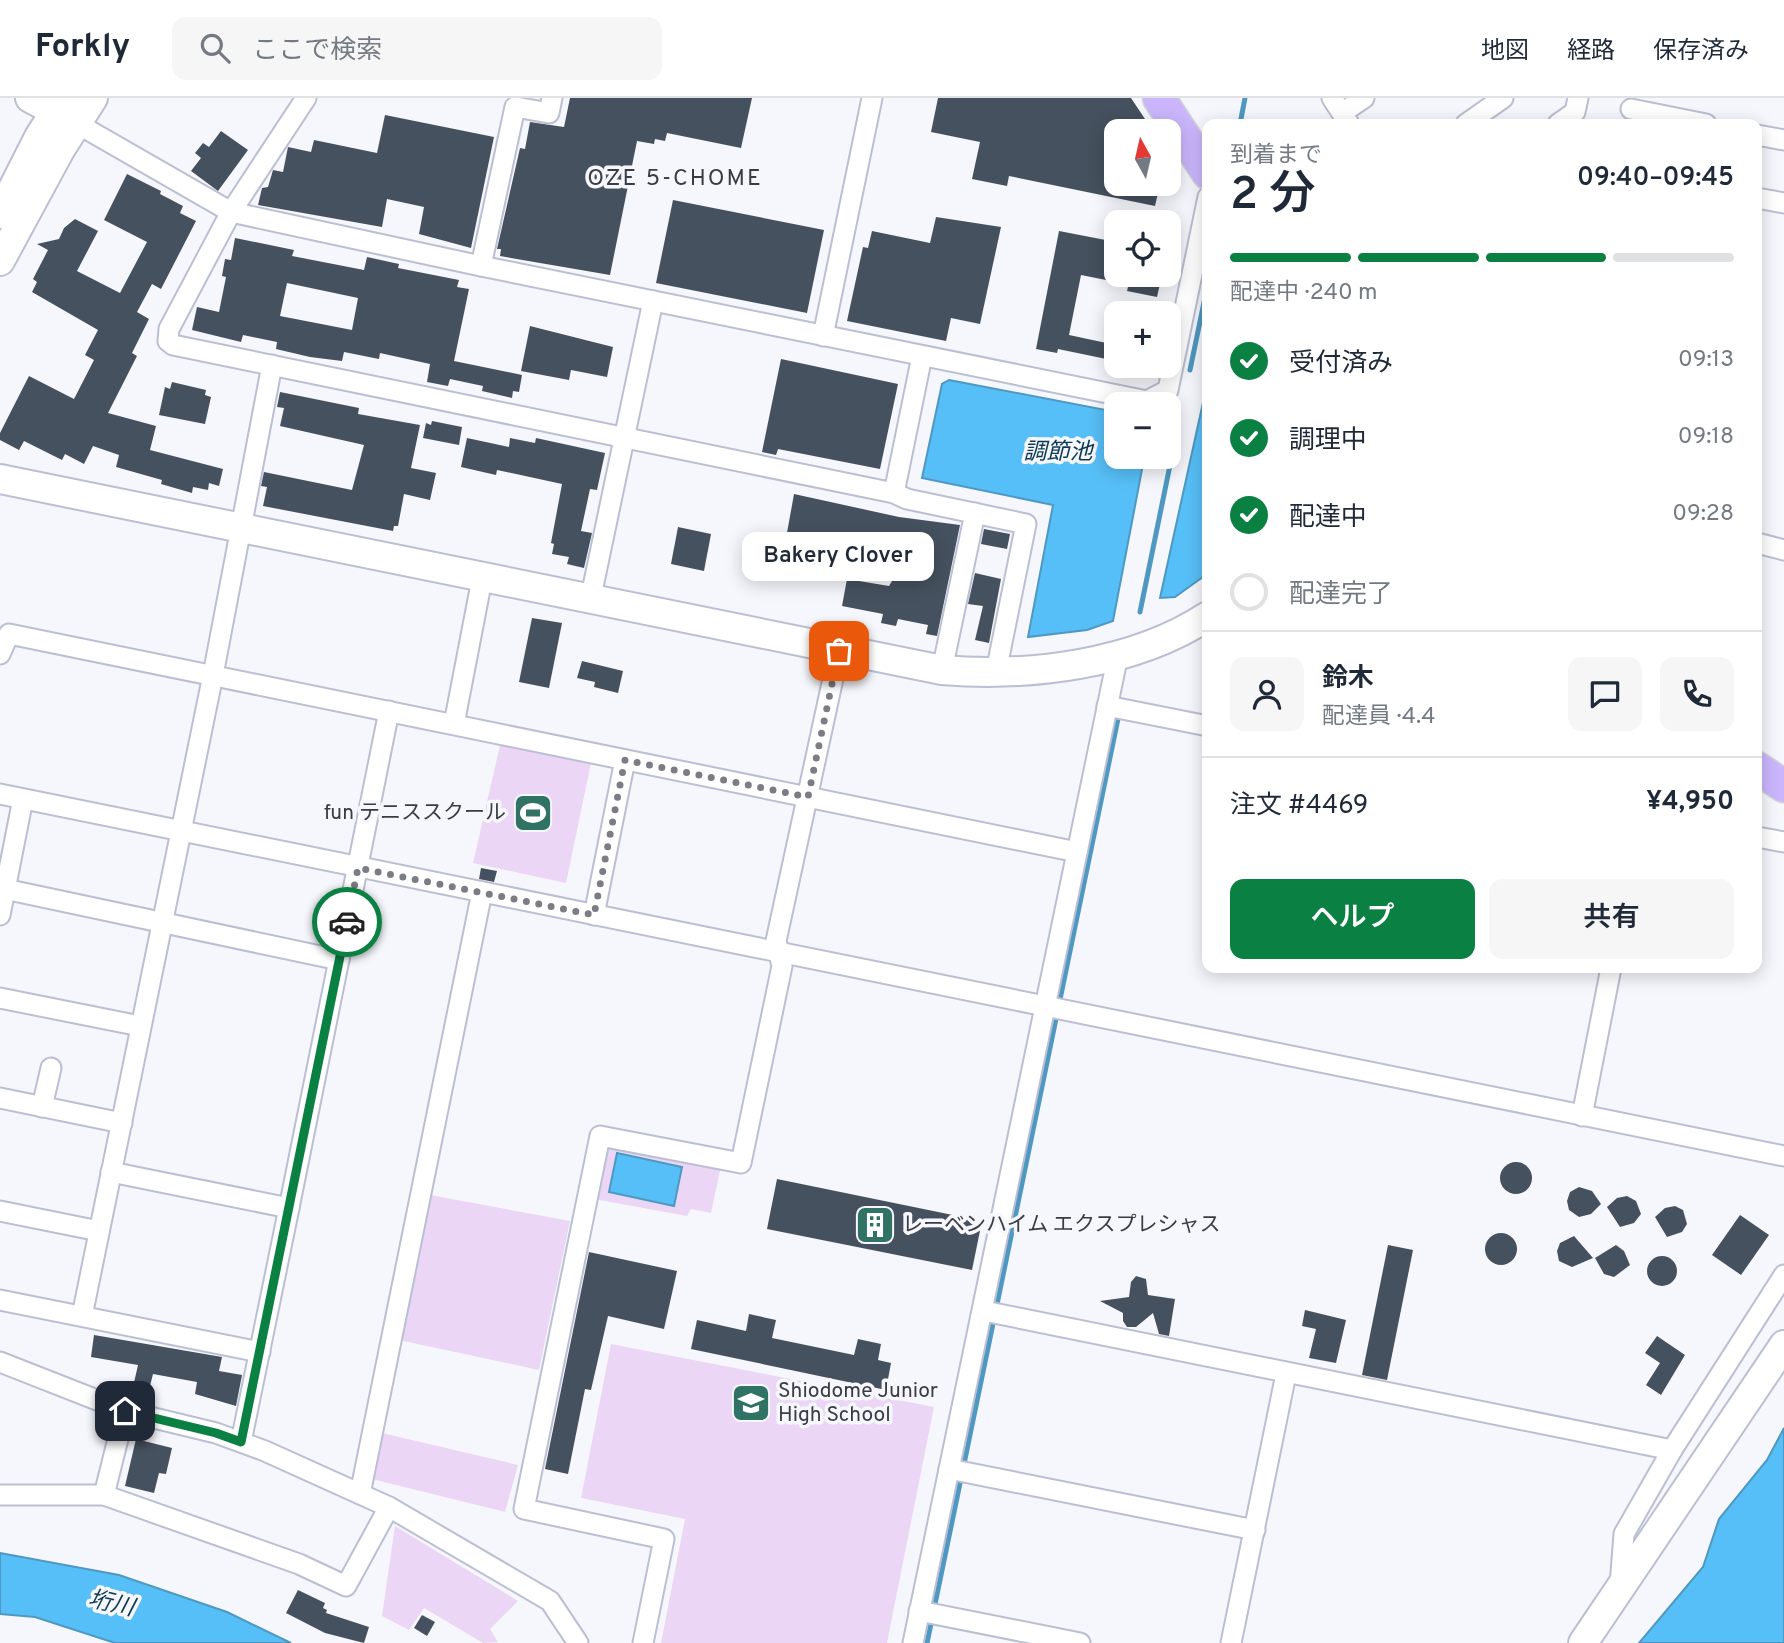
<!DOCTYPE html>
<html lang="ja">
<head>
<meta charset="utf-8">
<style>
	body { margin:0; font-family:Overpass,"Noto Sans JP",sans-serif; background:#f6f6f7; color:#1f2937; height:100vh; display:flex; flex-direction:column; font-size:26px; white-space:nowrap }
	* { box-sizing:border-box; margin:0 }
	p { font-size:23px; color:#747a83 }
	.icon { flex:none; width:38px; height:38px; fill:none; stroke:currentColor; stroke-width:2; stroke-linecap:round; stroke-linejoin:round }
	.map { position:relative; flex:1; overflow:hidden }
	.sheet { position:absolute; left:1202px; top:21px; width:560px; height:854px; display:flex; flex-direction:column; background:#fff; border-radius:14px; box-shadow:0 4px 18px #0003 }
	.sheet>* { flex:none }
	.needle { width:46px; rotate:352deg }
	.fabs { position:absolute; left:1104px; top:21px; display:grid; gap:14px }
	.fabs a { display:grid; place-items:center; width:77px; height:77px; border-radius:14px; background:#fff; box-shadow:0 4px 18px #0003; font-size:35px }
	.pin { position:absolute; display:grid; place-items:center; width:60px; height:60px; color:#fff; margin:-30px; border-radius:14px; box-shadow:0 4px 10px #0006 }
	.courier { position:absolute; display:grid; place-items:center; width:70px; height:70px; margin:-35px; border:5px solid #0b8043; border-radius:50%; background:#fff; color:#222; box-shadow:0 2px 9px #0007 }
	.bubble { position:absolute; height:49px; border-radius:14px; background:#fff; box-shadow:0 4px 18px #0003; font-size:23px; font-weight:600; line-height:49px; text-align:center }
	.head em { font-style:normal; font-weight:600 }
	.head div { display:flex; flex-direction:column-reverse }
	.head { display:flex; align-items:center; justify-content:space-between; height:119px; padding:0 28px }
	h1 { font-size:46px; font-weight:600; line-height:52px }
	.bar { display:grid; grid-template-columns:repeat(4,1fr); gap:10px 7px; align-content:center; height:84px; padding:0 28px }
	.bar i { height:9px; border-radius:5px; background:#e0e1e3 }
	.bar .current { background:#0b8043 }
	.bar p { grid-column:span 4 }
	.line { display:flex; align-items:center; gap:18px; padding:0 28px; border-top:2px solid #e0e1e3 }
	.line div { flex:1 }
	.round { display:grid; place-items:center; flex:none; width:74px; height:74px; border-radius:14px; background:#f6f6f7 }
	ol { padding:0 28px; list-style:none }
	li { display:flex; align-items:center; gap:21px; height:77px }
	li p { margin-inline-start:auto }
	li .icon { padding:7px; border-radius:50%; background:#0b8043; color:#fff; stroke-width:4 }
	li:last-child { color:#747a83 }
	li i { width:38px; height:38px; border:4px solid #e0e1e3; border-radius:50% }
	.cta { display:flex; gap:14px; margin-top:auto; padding:14px 28px }
	.cta a { flex:1; height:80px; border-radius:14px; background:#0b8043; color:#fff; font-size:28px; font-weight:600; line-height:80px; text-align:center }
	.cta a+a { background:#f6f6f7; color:#1f2937 }
	header { display:flex; align-items:center; gap:42px; box-sizing:border-box; height:98px; padding:0 35px; background:#fff; border-bottom:2px solid #e0e1e3 }
	header strong { font-size:33px }
	nav { display:flex; gap:38px; margin-inline-start:auto; font-size:24px }
	.search { width:490px; height:63px; background:#f6f6f7; display:flex; align-items:center; gap:18px; box-sizing:border-box; padding:0 24px; border-radius:14px; color:#747a83; font-size:26px }
	.map>svg:first-child { display:block }
	.green { fill:#ebd6f5 }
	.water { fill:#57bff7; stroke:#4e98c1; stroke-width:2 }
	.lines { fill:none; stroke-linecap:round; stroke-linejoin:round }
	.stream { stroke:#4e98c1; stroke-width:5 }
	.building { fill:#46515f; fill-rule:evenodd }
	.street-casing { stroke:#bbbfd3; stroke-width:23 }
	.secondary-casing { stroke:#bbbfd3; stroke-width:32 }
	.primary-casing { stroke:#d4d4d6; stroke-width:35 }
	.street { stroke:#fff; stroke-width:19 }
	.secondary { stroke:#fff; stroke-width:28 }
	.primary { stroke:#cbb6fd; stroke-width:32 }
	.done { stroke:#7c7d84; stroke-width:7; stroke-dasharray:0 12.6 }
	.route { stroke:#0b8043; stroke-width:9 }
	.labels { text-anchor:middle; dominant-baseline:central; stroke-width:7; stroke-linejoin:round; paint-order:stroke }
	.poi-label { font-size:21px; fill:#3a3c44; stroke:#f6f7fc; text-anchor:start }
	.neighbourhood-label { font-size:23px; letter-spacing:2px; fill:#3a3c44; stroke:#f6f7fc }
	.water-label { font-size:23px; font-style:italic; fill:#0d3a51; stroke:#f6f7fc }
</style>
</head>
<body>
<header>
<strong>Forkly</strong>
<div class="search"><svg class="icon" aria-label="search" viewBox="0 0 24 24"><circle cx="10" cy="10" r="6"/><path d="M15 15l6 6"/></svg>ここで検索</div>
<nav><a>地図</a><a>経路</a><a>保存済み</a></nav>
</header>
<div class="map">
<svg width="1784" height="1545" viewBox="0 0 1784 1545">
	<rect width="100%" height="100%" fill="#f6f7fc"/>
	<g class="green">
		<path d="M500 647 591 665 566 785 473 765Z"/>
		<path d="M613 1046 721 1068 711 1115 691 1111 687 1118 594 1101 604 1049Z"/>
		<path d="M430 1097 570 1123 539 1272 399 1242Z"/>
		<path d="M611 1246 934 1309 887 1545H661L685 1421 581 1400Z"/>
		<path d="M382 1335 518 1367 505 1414 372 1381Z"/>
		<path d="M395 1428 518 1503 490 1531 498 1544 483 1545 424 1510 409 1532 382 1518Z"/>
	</g>
	<g class="water">
		<path d="M949 282 1116 314 1110 354 1116 355V359L1144 361 1113 523 1087 532 1028 539 1053 407 922 380 942 286Z"/>
		<path d="M1204 300 1208 301 1207 476 1175 499 1160 500Z"/>
		<path d="M617 1055 682 1069 674 1108 609 1094Z"/>
		<path d="M1784 1330V1545H1639L1703 1469 1719 1421 1767 1362Z"/>
		<path d="M0 1455 119 1477 227 1514 291 1545H115L35 1519 0 1516Z"/>
	</g>
	<g class="lines">
		<g class="stream">
			<path d="M1240 26 1245 0"/>
			<path d="M1190 272 1208 185"/>
			<path d="M1140 514 1177 333"/>
			<path d="M934 1511 1119 616"/>
			<path d="M927 1545 932 1521"/>
		</g>
	</g>
	<g class="building">
		<path d="M570 0H752L741 50 667 35 665 43 655 41 654 46 637 43 610 177 500 158 501 151H497L520 50 525 51 530 24 564 29Z"/>
		<path d="M938 0H1131L1153 33H1116V86H1160L1155 108 1009 78 1007 88 972 81 980 44 931 34Z"/>
		<path d="M385 17 494 39 471 150 419 136 424 109 387 101 382 129 258 107 262 90 268 89 273 72 283 74 288 49 311 54 314 42 377 55Z"/>
		<path d="M221 33 248 52 218 93 191 73 201 60 195 55 203 45 209 49Z"/>
		<path d="M127 76 161 93 160 96 183 108 180 115 196 123 161 191 152 186 137 214 149 221 132 255 137 258 108 315 156 328 150 352 223 371 219 388 209 385 208 392 193 389 192 395 161 386 162 382 116 369 119 357 93 348 84 366 65 356 62 362 24 343 19 352 0 342V335L29 278 74 301 94 262 85 257 98 232 32 194 37 184 33 181 48 152 37 146 59 141 64 130 75 121 98 133 77 173 120 195 147 144 104 122Z"/>
		<path d="M673 102 824 132 807 215 656 185Z"/>
		<path d="M936 119 1001 129 980 226 951 220 946 243 847 223 863 149 868 150 872 133 930 145Z"/>
		<path d="M1059 133 1116 144V184L1081 177 1069 237 1116 247V263L1058 251 1057 255 1036 251Z"/>
		<path d="M235 140 294 152 292 158 364 172 367 159 399 166 398 170 459 182 457 189 469 191 454 263 522 277 519 294 513 293 512 300 482 293 483 288 450 281 448 288 427 284 430 266 380 255 379 261 344 254 342 263 310 259 276 251 277 244 243 237 241 244 192 232 197 209 219 214 226 179 222 178 225 161 231 162ZM287 185 358 200 352 232 280 218Z"/>
		<path d="M1131 177H1162L1157 199 1127 193Z"/>
		<path d="M530 228 613 249 607 279 571 272 569 282 521 273Z"/>
		<path d="M781 261 898 286 880 371 778 351 776 357 762 354Z"/>
		<path d="M172 284 206 292 205 297 211 299 205 326 159 317 165 289 170 291Z"/>
		<path d="M280 294 359 310 358 316 420 327 411 370 436 375 430 402 404 396 398 428H394L393 433 263 408 267 389 261 388 264 374 352 392 364 347 280 328 284 310 277 309Z"/>
		<path d="M432 323 462 329 459 347 423 340 426 325 431 327Z"/>
		<path d="M467 340 509 349 510 340 535 345 536 340 605 355 597 392 590 391 581 433 592 435 584 470 567 466 569 459 552 456 554 446 551 445 562 386 497 372 496 377 461 369Z"/>
		<path d="M794 396 899 419 960 427 937 538 926 536 928 527 898 521 896 528 881 525 883 516 842 508 847 481 889 488 895 478 904 480 910 449 840 434 833 468 783 457Z"/>
		<path d="M678 429 711 436 704 473 671 466Z"/>
		<path d="M984 431 1010 436 1007 451 981 446Z"/>
		<path d="M975 475 1001 481 989 545 975 542 983 508 968 506Z"/>
		<path d="M532 520 562 525 549 590 519 584Z"/>
		<path d="M582 563 623 573 618 595 594 589 595 584 577 580Z"/>
		<path d="M481 770 497 773 494 784 479 781Z"/>
		<circle cx="1516" cy="1080" r="16"/>
		<path d="M777 1081 982 1123 972 1172 767 1131Z"/>
		<path d="M1579 1089 1592 1093 1601 1106 1591 1116 1579 1119 1569 1112 1567 1103 1570 1094Z"/>
		<path d="M1627 1098 1636 1103 1641 1116 1634 1125 1620 1129 1607 1109 1617 1100Z"/>
		<path d="M1675 1108 1683 1112 1687 1126 1682 1134 1667 1139 1655 1119 1665 1110Z"/>
		<path d="M1740 1117 1769 1137 1741 1177 1712 1157Z"/>
		<circle cx="1501" cy="1151" r="16"/>
		<path d="M1574 1138 1593 1160 1572 1169 1559 1163 1557 1153 1560 1145Z"/>
		<path d="M1388 1147 1413 1152 1387 1282 1362 1277Z"/>
		<path d="M1616 1147 1624 1153 1630 1167 1614 1179 1604 1176 1595 1160Z"/>
		<path d="M589 1154 677 1173 664 1231 608 1218 591 1292 585 1291 568 1376 545 1371Z"/>
		<circle cx="1662" cy="1173" r="15"/>
		<path d="M1136 1178 1146 1181 1148 1197 1175 1201 1169 1238 1159 1236 1153 1215 1136 1229H1127L1123 1223V1215L1100 1203 1129 1199 1131 1184Z"/>
		<path d="M1305 1212 1346 1222 1336 1265 1309 1260 1316 1231 1302 1228Z"/>
		<path d="M749 1216 776 1222 772 1240 854 1257 858 1241 881 1246 878 1262 891 1265 886 1292 691 1251 697 1222 746 1233Z"/>
		<path d="M94 1237 222 1259 219 1273 242 1277 236 1308 195 1296 197 1284 153 1276 149 1292 133 1289 138 1267 91 1259Z"/>
		<path d="M1657 1238 1685 1257 1661 1297 1646 1287 1660 1265 1645 1255Z"/>
		<path d="M136 1341 172 1350 166 1376 159 1375 154 1395 125 1388Z"/>
		<path d="M298 1492 325 1505 323 1510 327 1512 326 1515 369 1529 364 1545 325 1535 286 1515Z"/>
		<path d="M422 1517 435 1524 427 1538 414 1530Z"/>
	</g>
	<g class="lines">
		<g class="street-casing">
			<g id="street">
				<path d="M306 0 231 114 169 231 168 243 173 247 894 395 907 401 1026 426 996 574"/>
				<path d="M1332 0 1349 26"/>
				<path d="M1631 11 1706 26"/>
				<path d="M1342 15 1364 0"/>
				<path d="M76 25 231 114 481 168 1147 303 1168 292 1208 99"/>
				<path d="M1466 26 1503 0"/>
				<path d="M1558 26 1575 14 1578 0"/>
				<path d="M1757 37 1784 42"/>
				<path d="M1757 100 1784 105"/>
				<path d="M481 168 515 9 549 15 552 0"/>
				<path d="M823 238 872 0"/>
				<path d="M894 395 922 258"/>
				<path d="M1757 445 1784 452"/>
				<path d="M590 503 653 203"/>
				<path d="M0 556 9 536 1077 754"/>
				<path d="M942 572 975 415"/>
				<path d="M1107 608 1208 628"/>
				<path d="M454 626 482 481"/>
				<path d="M0 696 1784 1058"/>
				<path d="M1757 739 1784 744"/>
				<path d="M0 790 339 862"/>
				<path d="M0 817 23 701"/>
				<path d="M594 817 625 662"/>
				<path d="M0 900 140 928"/>
				<path d="M0 1000 122 1025"/>
				<path d="M42 1009 51 970"/>
				<path d="M1582 1018 1611 870"/>
				<path d="M111 1074 289 1110 389 613"/>
				<path d="M0 1113 99 1133"/>
				<path d="M0 1202 260 1254"/>
				<path d="M984 1213 1672 1352"/>
				<path d="M82 1218 213 577 272 267"/>
				<path d="M0 1264 125 1313 216 1335 265 1353 389 1409 550 1503 578 1545"/>
				<path d="M241 1344 289 1110"/>
				<path d="M949 1371 1255 1432"/>
				<path d="M360 1396 482 794"/>
				<path d="M0 1397H104L299 1466 346 1488 389 1409"/>
				<path d="M104 1397 125 1313"/>
				<path d="M1620 1488 1624 1436 1672 1352 1784 1177"/>
				<path d="M919 1513 1080 1545"/>
				<path d="M643 1545 664 1441 524 1411 600 1038 741 1065 782 868 776 843 839 553"/>
				<path d="M913 1545 1118 557"/>
				<path d="M1231 1545 1286 1276"/>
			</g>
		</g>
		<g class="secondary-casing">
			<g id="secondary">
				<path d="M30 0 71 22"/>
				<path d="M0 116 39 39 64 0"/>
				<path d="M0 163 60 52 93 0"/>
				<path d="M0 381 942 572C1029 579 1133 567 1208 518"/>
				<path d="M1583 1545 1784 1247"/>
			</g>
		</g>
		<g class="primary-casing">
			<g id="primary">
				<path d="M1159 0 1208 75"/>
				<path d="M1757 670 1784 688"/>
			</g>
		</g>
		<use href="#street" class="street"/>
		<use href="#secondary" class="secondary"/>
		<use href="#primary" class="primary"/>
	</g>
	<g class="lines">
		<path class="done" d="M347 824 358 770 594 817 625 662 808 699 839 553"/>
		<path class="route" d="M125 1313 216 1335 241 1344 347 824"/>
	</g>
	<defs>
		<g id="stadium-square" transform="scale(2.0125)"><rect x="-9" y="-9" width="18" height="18" rx="4" fill="#307364" stroke="#f6f7fc"/><path d="M0-5a6.5 5 0 1 0 0 10a6.5 5 0 1 0 0-10ZM-3.5-1.8h7v3.6h-7Z" fill="#fff"/></g>
		<g id="building-square" transform="scale(2.0125)"><rect x="-9" y="-9" width="18" height="18" rx="4" fill="#307364" stroke="#f6f7fc"/><path d="M-4-6H4V6H1V3H-1V6H-4ZM-2.5-4.3h1.7v1.8h-1.7ZM.8-4.3h1.7v1.8H.8ZM-2.5-1h1.7V.8h-1.7ZM.8-1h1.7V.8H.8Z" fill="#fff"/></g>
		<g id="school-square" transform="scale(2.0125)"><rect x="-9" y="-9" width="18" height="18" rx="4" fill="#307364" stroke="#f6f7fc"/><path d="M0-5L7-2L0 1L-7-2ZM-4 1L0 2.5L4 1V4Q0 6-4 4Z" fill="#fff"/></g>
	</defs>
	<g fill-rule="evenodd">
		<use href="#stadium-square" x="533" y="715"/>
		<use href="#building-square" x="875" y="1127"/>
		<use href="#school-square" x="751" y="1305"/>
	</g>
	<g class="labels">
		<g class="poi-label">
			<text x="506" y="715" text-anchor="end">fun テニススクール</text>
			<text x="902" y="1127">レーベンハイム エクスプレシャス</text>
			<text x="778" y="1293">Shiodome Junior<tspan x="778" dy="24">High School</tspan></text>
		</g>
		<g class="neighbourhood-label">
			<text x="675" y="81">OZE 5-CHOME</text>
		</g>
		<g class="water-label">
			<text x="1058" y="355">調節池</text>
			<text transform="translate(111 1507) rotate(13)">垳川</text>
		</g>
	</g>
</svg>
<div class="fabs">
<a><svg class="needle" viewBox="-14 -14 28 28"><path d="M0-13l5 13h-10z" fill="#e53935"/><path d="M0 13l5-13h-10z" fill="#747a83"/></svg></a>
<a><svg class="icon" aria-label="locate" viewBox="0 0 24 24"><circle cx="12" cy="12" r="6"/><path d="M12 2v4M12 18v4M2 12h4M18 12h4"/></svg></a>
<a>+</a>
<a>−</a>
</div>
<div class="pin" style="left:839px;top:553px;background:#ea580c"><svg class="icon" aria-label="bag" viewBox="0 0 24 24"><path d="M5 8h14l-1 12H6zM9 8a3 3 0 0 1 6 0"/></svg></div>
<div class="pin" style="left:125px;top:1313px;background:#1f2937"><svg class="icon" aria-label="home" viewBox="0 0 24 24"><path d="M3 11l9-7 9 7M6 9v11h12V9"/></svg></div>
<div class="courier" style="left:347px;top:824px"><svg class="icon" aria-label="car" viewBox="0 0 24 24"><path d="M5 17H2v-5l4-1 3-4h7l3 4 3 1v5h-3M9 17h6M6 11h13"/><circle cx="7" cy="17" r="2"/><circle cx="17" cy="17" r="2"/></svg></div>
<div class="bubble" style="left:742px;top:434px;width:192px">Bakery Clover</div>
<section class="sheet">
<div class="head"><div><h1>2 分</h1><p>到着まで</p></div><em>09:40–09:45</em></div>
<div class="bar"><i class="current"></i><i class="current"></i><i class="current"></i><i></i><p>配達中 · 240 m</p></div>
<ol>
<li><svg class="icon" aria-label="check" viewBox="0 0 24 24"><path d="M5 12l5 5 9-10"/></svg>受付済み<p>09:13</p></li>
<li><svg class="icon" aria-label="check" viewBox="0 0 24 24"><path d="M5 12l5 5 9-10"/></svg>調理中<p>09:18</p></li>
<li><svg class="icon" aria-label="check" viewBox="0 0 24 24"><path d="M5 12l5 5 9-10"/></svg>配達中<p>09:28</p></li>
<li><i></i>配達完了</li>
</ol>
<div class="line" style="height:126px"><a class="round"><svg class="icon" aria-label="person" viewBox="0 0 24 24"><circle cx="12" cy="8" r="4"/><path d="M4 21q1-7 8-7t8 7"/></svg></a><div><b>鈴木</b><p>配達員 · 4.4</p></div><a class="round"><svg class="icon" aria-label="chat" viewBox="0 0 24 24"><path d="M4 5h16v11H9l-5 4z"/></svg></a><a class="round"><svg class="icon" aria-label="phone" viewBox="0 0 24 24"><path d="M5 4h4l2 5-3 2q2 4 5 5l2-3 5 2v4C11 20 4 13 5 4z"/></svg></a></div>
<div class="line" style="height:91px"><div>注文 #4469</div><b>¥4,950</b></div>
<div class="cta"><a>ヘルプ</a><a>共有</a></div>
</section>
</div>
</body>
</html>
